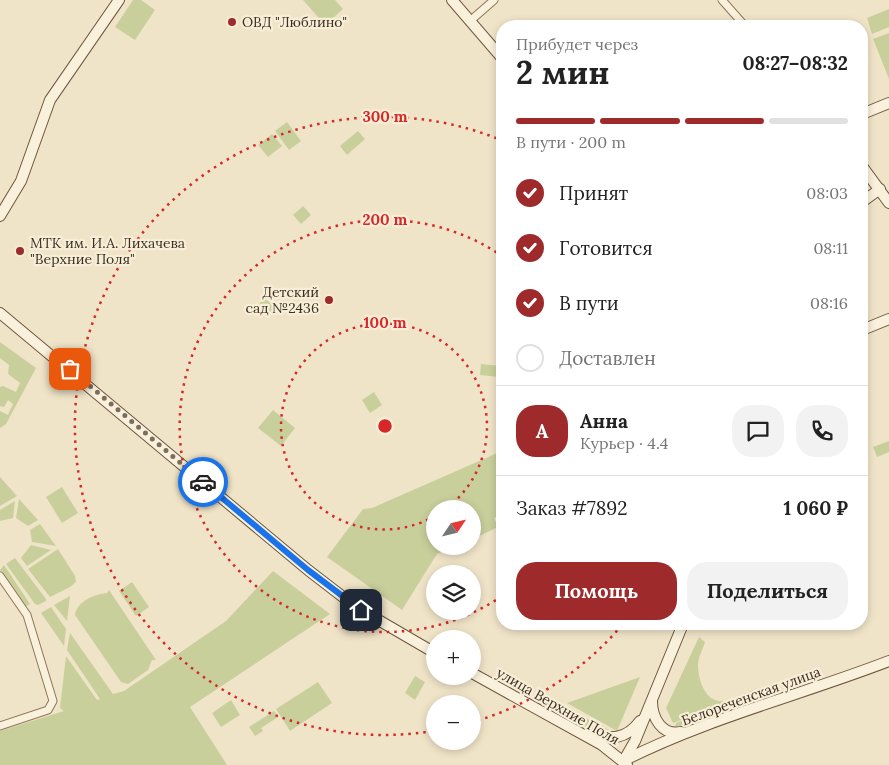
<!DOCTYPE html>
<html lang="ru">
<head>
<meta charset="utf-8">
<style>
	body { margin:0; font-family:Lora,serif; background:#f2f2f2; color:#222; height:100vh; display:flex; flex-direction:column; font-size:19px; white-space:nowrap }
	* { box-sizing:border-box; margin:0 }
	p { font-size:16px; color:#767676 }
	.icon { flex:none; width:28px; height:28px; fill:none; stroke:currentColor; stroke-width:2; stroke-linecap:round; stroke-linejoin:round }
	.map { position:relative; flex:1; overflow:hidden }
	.details { position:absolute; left:496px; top:20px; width:372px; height:610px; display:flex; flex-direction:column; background:#fff; border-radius:20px; box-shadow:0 2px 8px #0003 }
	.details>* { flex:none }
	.needle { width:32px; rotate:55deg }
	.fabs { position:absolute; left:426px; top:500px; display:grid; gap:10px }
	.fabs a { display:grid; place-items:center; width:55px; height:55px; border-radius:50%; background:#fff; box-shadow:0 2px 8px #0003; font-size:25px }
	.pin { position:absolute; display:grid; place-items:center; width:42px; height:42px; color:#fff; margin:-21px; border-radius:10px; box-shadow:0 2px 8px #0006 }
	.courier { position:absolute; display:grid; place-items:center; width:50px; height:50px; margin:-25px; border:4px solid #1a73e8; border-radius:50%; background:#fff; color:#222; box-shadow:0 1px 6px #0007 }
	.headline em { font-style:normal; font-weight:700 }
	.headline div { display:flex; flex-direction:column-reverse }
	.headline { display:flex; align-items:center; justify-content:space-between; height:85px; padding:0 20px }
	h1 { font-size:32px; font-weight:700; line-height:38px }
	.bar { display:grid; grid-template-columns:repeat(4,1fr); gap:8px 5px; align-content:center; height:60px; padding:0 20px }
	.bar i { height:6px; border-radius:4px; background:#e0e0e0 }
	.bar .active { background:#9e2a2b }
	.bar p { grid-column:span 4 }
	.line { display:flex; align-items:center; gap:12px; padding:0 20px; border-top:1px solid #e0e0e0 }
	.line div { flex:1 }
	.round { display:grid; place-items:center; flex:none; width:52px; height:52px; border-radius:20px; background:#f2f2f2 }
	ol { padding:0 20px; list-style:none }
	li { display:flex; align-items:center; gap:15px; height:55px }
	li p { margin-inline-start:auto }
	li .icon { padding:5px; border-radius:50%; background:#9e2a2b; color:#fff; stroke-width:4 }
	li:last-child { color:#767676 }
	li i { width:28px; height:28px; border:2px solid #e0e0e0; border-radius:50% }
	.cta { display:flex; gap:10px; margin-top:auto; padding:10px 20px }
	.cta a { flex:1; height:58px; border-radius:20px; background:#9e2a2b; color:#fff; font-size:20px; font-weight:700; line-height:58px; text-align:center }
	.cta a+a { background:#f2f2f2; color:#222 }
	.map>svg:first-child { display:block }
	.green { fill:#c9cf9b }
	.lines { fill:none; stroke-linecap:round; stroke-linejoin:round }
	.street-casing { stroke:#8d765c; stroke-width:9 }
	.secondary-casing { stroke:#6f573f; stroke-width:12 }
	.street { stroke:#faf1dc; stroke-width:7 }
	.secondary { stroke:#faf1dc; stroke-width:10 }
	.done { stroke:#7c6e5b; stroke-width:5; stroke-dasharray:0 9 }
	.route { stroke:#1a73e8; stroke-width:6 }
	.ring { fill:none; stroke:#d62828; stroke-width:2.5; stroke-dasharray:2.5 5 }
	.poi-dot { fill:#9e2a2b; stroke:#f7eed8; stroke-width:2 }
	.labels { text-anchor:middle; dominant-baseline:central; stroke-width:4.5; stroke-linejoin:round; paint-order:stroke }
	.poi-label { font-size:14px; fill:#3d2e20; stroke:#f7eed8; text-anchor:start }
	.street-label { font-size:14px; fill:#3d2e20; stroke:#f7eed8 }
	.centre { fill:#d62828; stroke:#f7eed8; stroke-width:2.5 }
	.ring-label { font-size:15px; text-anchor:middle; font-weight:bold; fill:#d62828; stroke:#f7eed8; stroke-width:4.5; stroke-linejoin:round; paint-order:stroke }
</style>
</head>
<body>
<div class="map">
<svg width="889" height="765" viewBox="0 0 889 765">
	<rect width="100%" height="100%" fill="#f0e4c8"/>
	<g class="green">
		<path d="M133 0H141L155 10 135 40 115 27Z"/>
		<path d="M303 0H335L343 9 325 25Z"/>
		<path d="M889 9V27L872 34 867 18Z"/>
		<path d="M889 33V79L873 39Z"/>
		<path d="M287 122 301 141 289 150 275 131Z"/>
		<path d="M358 131 365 139 347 155 340 146Z"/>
		<path d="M272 134 282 146 268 157 258 145Z"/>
		<path d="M303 206 311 215 301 224 293 215Z"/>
		<path d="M264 298 275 307 267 316 256 308Z"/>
		<path d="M0 342 36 368 6 424 0 428V411L8 415 13 404 8 400 4 407 0 406V387L3 386 16 392 20 383 8 374 9 365 0 358Z"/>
		<path d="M481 364 501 366 499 377 480 375Z"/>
		<path d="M374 392 382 405 370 413 362 400Z"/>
		<path d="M273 410 295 428 281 446 258 428Z"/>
		<path d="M889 441V452L877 457 873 447Z"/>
		<path d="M502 451V515L494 518 498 527 473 539 472 509H435V546H455L437 554 402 610 327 557 363 509 372 508Z"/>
		<path d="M0 477 17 496 0 506Z"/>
		<path d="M62 487 78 513 62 523 46 497Z"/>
		<path d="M19 499 38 520 28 526 16 518Z"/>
		<path d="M15 501 13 518 0 521V510Z"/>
		<path d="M40 524 56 546 32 542 30 530Z"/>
		<path d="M31 545 51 550 27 566 21 558Z"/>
		<path d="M58 549 75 576 76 582 70 587 50 597 28 569Z"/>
		<path d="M15 558 46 599V601L38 605 35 604 6 564Z"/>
		<path d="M4 565 30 604 25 607 0 570Z"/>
		<path d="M273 571 330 614 190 707 227 765H0V731L64 711 60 708 66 656 97 700 100 699 67 650 70 633 113 694 124 691 226 621Z"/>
		<path d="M132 582 149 607 136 616 119 591Z"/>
		<path d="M109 590 156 660H152L148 670 128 684 121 682 75 615C77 601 95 594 107 593Z"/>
		<path d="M70 596 67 621 54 605Z"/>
		<path d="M51 607 66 629 64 646 41 613Z"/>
		<path d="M699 637 705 642C703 649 698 657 698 665 698 679 705 704 725 701 734 699 745 693 754 690L757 694 752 696V699L675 728 676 723 691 716 673 723 666 708Z"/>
		<path d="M415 676 425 682 415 700 405 693Z"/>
		<path d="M640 677 617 731 567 703Z"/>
		<path d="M318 682 332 703 290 731 276 709Z"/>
		<path d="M231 700 240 715 221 727 212 713Z"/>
		<path d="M566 708 609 730 607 734 586 727 563 714Z"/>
		<path d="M274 711 278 717 261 728 263 731 255 736 249 727Z"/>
	</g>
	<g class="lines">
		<g class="street-casing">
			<g id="street">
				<path d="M722 0 745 26"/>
				<path d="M470 21 494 0"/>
				<path d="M0 576 27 615 53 701 48 710 0 726"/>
			</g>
		</g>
		<g class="secondary-casing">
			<g id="secondary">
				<path d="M452 0 502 58"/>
				<path d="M862 114 889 103"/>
				<path d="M862 166 889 203"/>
				<path d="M862 202 880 189"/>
				<path d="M0 216 21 181 50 100 119 0"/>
				<path d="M0 313 308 570 356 607 435 653"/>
				<path d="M862 330 889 319"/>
				<path d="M472 673 602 745 627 765"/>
				<path d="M652 701C652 718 662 736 681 732"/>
				<path d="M589 733C610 740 626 740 640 721"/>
				<path d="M624 760 635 741 683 624"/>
				<path d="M623 761C708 718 801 695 889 661"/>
			</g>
		</g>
		<use href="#street" class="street"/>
		<use href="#secondary" class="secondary"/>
	</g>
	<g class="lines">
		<path class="done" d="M70 369 203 482"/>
		<path class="route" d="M203 482 308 570 361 610"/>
	</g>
	<g class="ring">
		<path d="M435 516A103 103 0 1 1 447 508"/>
		<path d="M502 596A206 206 0 1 1 502 256"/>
		<path d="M622 625A309 309 0 0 1 473 722M433 731A309 309 0 1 1 501 140"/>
	</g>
	<g class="poi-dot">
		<circle cx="232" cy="22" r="5"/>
		<circle cx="20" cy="251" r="5"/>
		<circle cx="329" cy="300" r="5"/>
	</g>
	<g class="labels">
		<g class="poi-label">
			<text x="242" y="22">ОВД "Люблино"</text>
			<text x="30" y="243">МТК им. И.А. Лихачева<tspan x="30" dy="16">"Верхние Поля"</tspan></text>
			<text x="319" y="292" text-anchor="end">Детский<tspan x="319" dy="16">сад №2436</tspan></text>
		</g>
		<g class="street-label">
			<text transform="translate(751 696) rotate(-20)">Белореченская улица</text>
			<text transform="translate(558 706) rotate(30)">улица Верхние Поля</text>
		</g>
	</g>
	<circle cx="385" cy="426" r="8" class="centre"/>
	<g class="ring-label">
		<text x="385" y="122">300 m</text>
		<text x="385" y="225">200 m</text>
		<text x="385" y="328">100 m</text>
	</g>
</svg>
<div class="fabs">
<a><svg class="needle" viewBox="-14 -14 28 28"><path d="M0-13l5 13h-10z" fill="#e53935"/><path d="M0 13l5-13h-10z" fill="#767676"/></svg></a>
<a><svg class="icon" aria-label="layers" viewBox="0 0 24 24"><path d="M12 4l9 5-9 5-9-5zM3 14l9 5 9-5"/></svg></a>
<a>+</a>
<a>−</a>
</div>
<div class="pin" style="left:70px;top:369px;background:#ea580c"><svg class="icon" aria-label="bag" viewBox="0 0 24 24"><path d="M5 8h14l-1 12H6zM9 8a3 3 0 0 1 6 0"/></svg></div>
<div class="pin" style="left:361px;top:610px;background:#1f2937"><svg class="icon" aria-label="home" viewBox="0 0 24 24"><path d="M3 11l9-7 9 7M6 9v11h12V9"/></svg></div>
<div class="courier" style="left:203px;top:482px"><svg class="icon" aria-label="car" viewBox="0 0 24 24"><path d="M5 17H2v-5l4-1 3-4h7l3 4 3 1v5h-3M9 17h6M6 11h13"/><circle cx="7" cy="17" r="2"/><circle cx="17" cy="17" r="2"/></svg></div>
<section class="details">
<div class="headline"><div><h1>2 мин</h1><p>Прибудет через</p></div><em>08:27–08:32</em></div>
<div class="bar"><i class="active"></i><i class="active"></i><i class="active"></i><i></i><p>В пути · 200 m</p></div>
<ol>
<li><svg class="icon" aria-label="check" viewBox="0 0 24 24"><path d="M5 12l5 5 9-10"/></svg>Принят<p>08:03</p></li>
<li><svg class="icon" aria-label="check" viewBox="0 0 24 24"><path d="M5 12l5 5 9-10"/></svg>Готовится<p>08:11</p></li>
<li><svg class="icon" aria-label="check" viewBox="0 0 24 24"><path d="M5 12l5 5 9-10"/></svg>В пути<p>08:16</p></li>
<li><i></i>Доставлен</li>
</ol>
<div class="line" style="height:90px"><b class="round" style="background:#9e2a2b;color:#fff">А</b><div><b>Анна</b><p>Курьер · 4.4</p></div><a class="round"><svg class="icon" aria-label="chat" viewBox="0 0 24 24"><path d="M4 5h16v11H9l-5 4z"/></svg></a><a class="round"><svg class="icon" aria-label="phone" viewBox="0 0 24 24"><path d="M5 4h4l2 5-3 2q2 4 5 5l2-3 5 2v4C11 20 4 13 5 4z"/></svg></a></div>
<div class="line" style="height:65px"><div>Заказ #7892</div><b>1 060 ₽</b></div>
<div class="cta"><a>Помощь</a><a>Поделиться</a></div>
</section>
</div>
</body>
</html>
